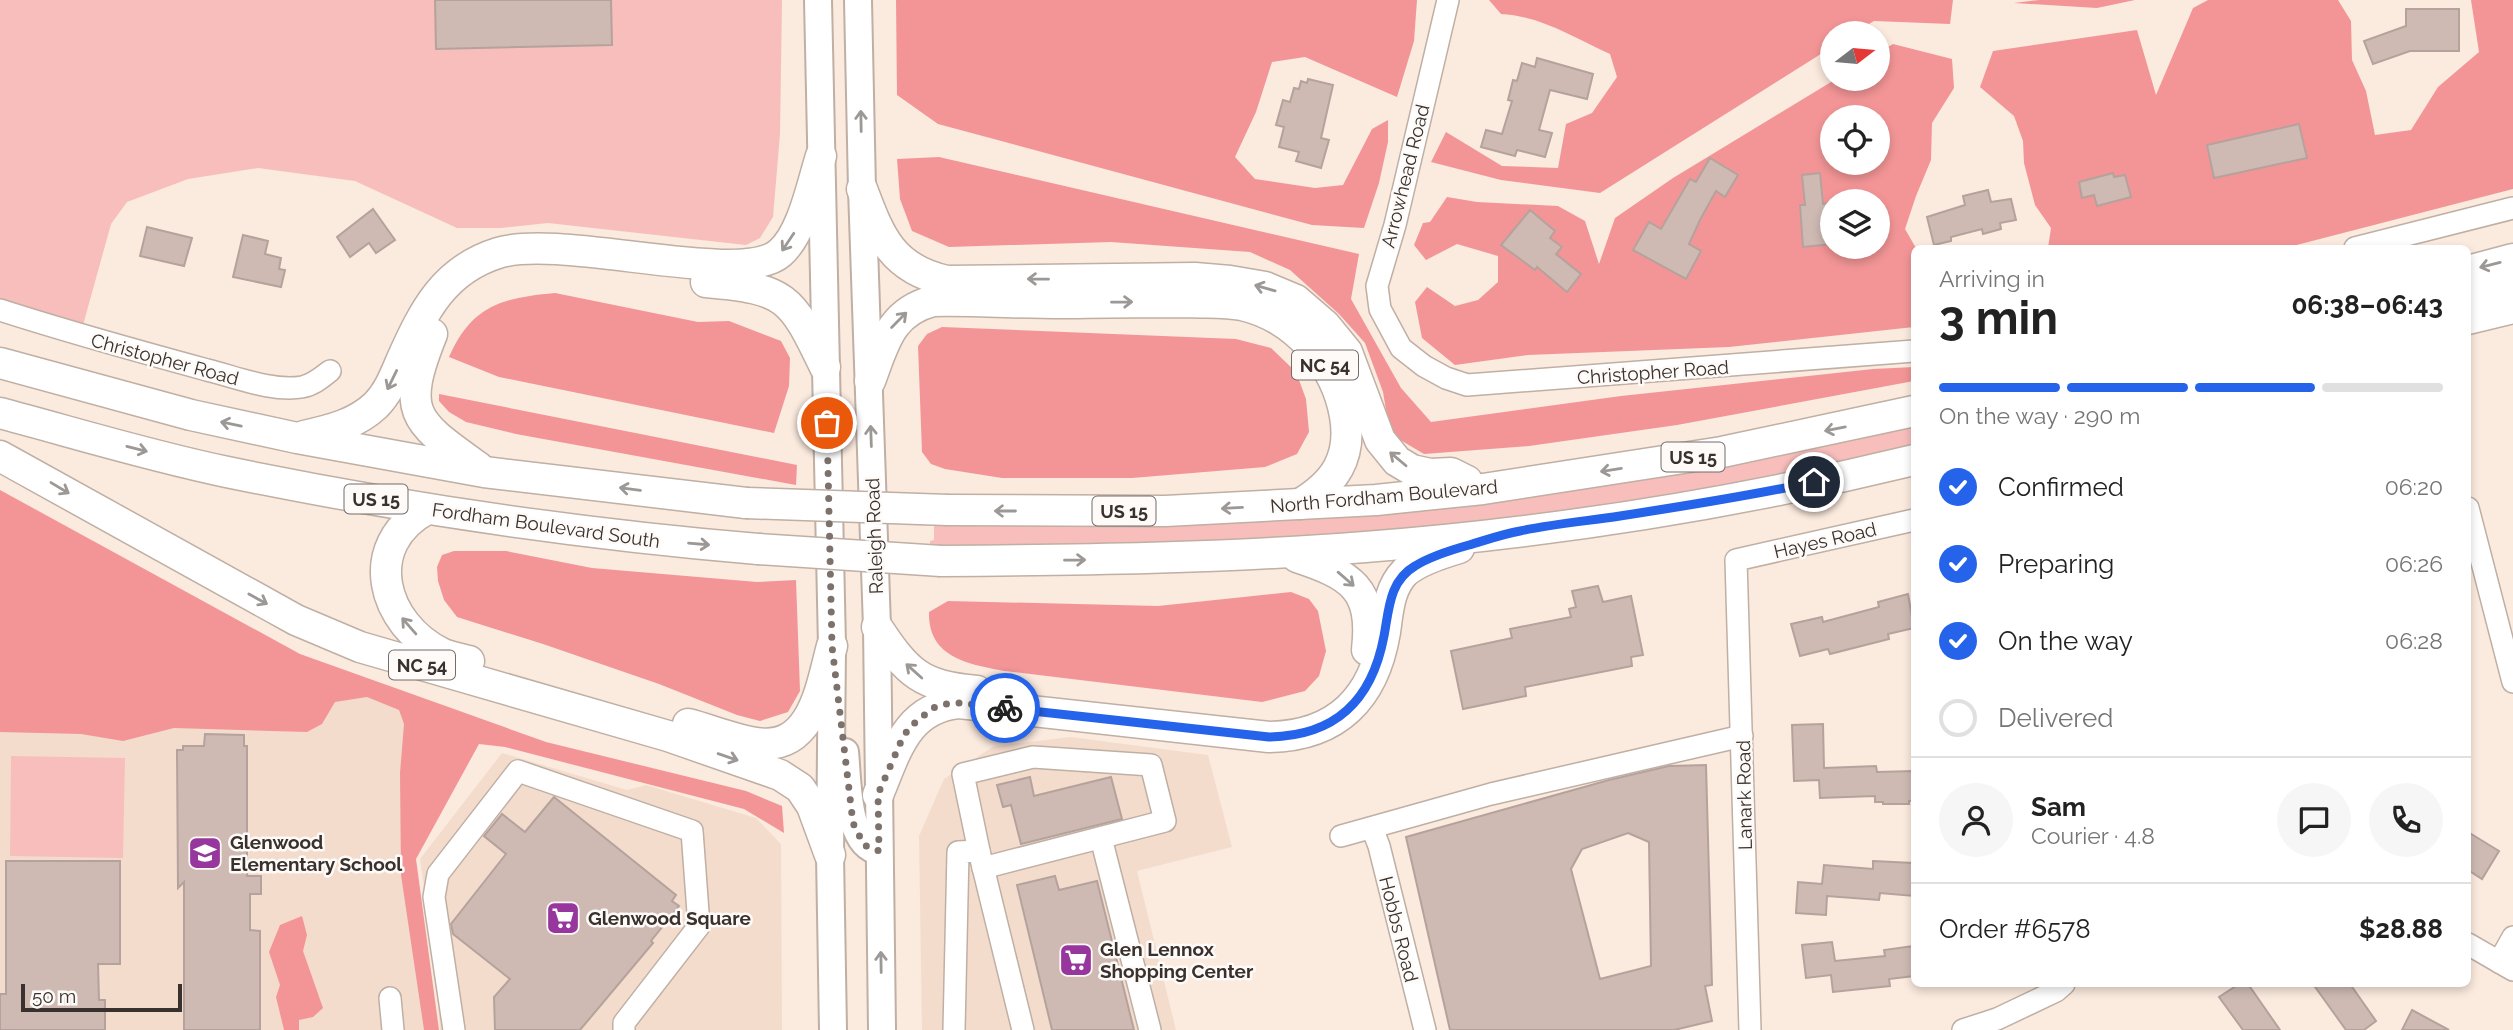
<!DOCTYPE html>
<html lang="en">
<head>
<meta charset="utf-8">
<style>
	body { margin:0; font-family:Raleway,sans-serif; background:#f6f6f6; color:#222; height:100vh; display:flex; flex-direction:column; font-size:26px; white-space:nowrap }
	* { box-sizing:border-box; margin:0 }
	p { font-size:23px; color:#767676 }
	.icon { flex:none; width:38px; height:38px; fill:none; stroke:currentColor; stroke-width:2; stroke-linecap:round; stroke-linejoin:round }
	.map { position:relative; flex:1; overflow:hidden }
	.sheet { position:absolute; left:1911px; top:245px; width:560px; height:742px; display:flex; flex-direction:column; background:#fff; border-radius:10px; box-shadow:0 4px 10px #0003 }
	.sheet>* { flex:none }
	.needle { width:46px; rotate:74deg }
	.tools { position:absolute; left:1820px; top:21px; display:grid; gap:14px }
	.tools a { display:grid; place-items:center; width:70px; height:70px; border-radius:50%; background:#fff; box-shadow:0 4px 10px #0003; font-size:35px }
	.scale { position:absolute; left:21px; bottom:18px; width:161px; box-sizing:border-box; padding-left:7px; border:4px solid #38312d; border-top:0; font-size:19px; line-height:24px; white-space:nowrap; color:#38312d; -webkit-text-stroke:5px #fefaf8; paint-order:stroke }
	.pin { position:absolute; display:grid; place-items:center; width:60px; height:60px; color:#fff; margin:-30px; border:4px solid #fff; border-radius:50%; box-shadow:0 2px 7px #0007 }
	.courier { position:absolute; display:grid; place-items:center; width:70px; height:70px; margin:-35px; border:5px solid #2563eb; border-radius:50%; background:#fff; color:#222; box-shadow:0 2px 9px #0007 }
	.headline em { font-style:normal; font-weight:700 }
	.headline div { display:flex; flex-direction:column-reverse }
	.headline { display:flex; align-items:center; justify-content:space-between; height:119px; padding:0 28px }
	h1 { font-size:46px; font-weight:700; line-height:52px }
	.bar { display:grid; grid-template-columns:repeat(4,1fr); gap:10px 7px; align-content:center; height:84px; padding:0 28px }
	.bar i { height:9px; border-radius:5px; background:#e0e0e0 }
	.bar .current { background:#2563eb }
	.bar p { grid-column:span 4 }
	.line { display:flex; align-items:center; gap:18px; padding:0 28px; border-top:2px solid #e0e0e0 }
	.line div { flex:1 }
	.round { display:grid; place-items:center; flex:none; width:74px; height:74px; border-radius:37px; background:#f6f6f6 }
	ol { padding:0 28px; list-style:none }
	li { display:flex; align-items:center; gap:21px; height:77px }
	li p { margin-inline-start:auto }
	li .icon { padding:7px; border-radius:50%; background:#2563eb; color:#fff; stroke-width:4 }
	li:last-child { color:#767676 }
	li i { width:38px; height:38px; border:4px solid #e0e0e0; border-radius:50% }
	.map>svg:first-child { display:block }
	.built { fill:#f4dccd }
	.green { fill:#f7bebc }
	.forest { fill:#f39596; fill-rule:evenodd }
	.building { fill:#cebab3; stroke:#b5a29c; stroke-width:2; fill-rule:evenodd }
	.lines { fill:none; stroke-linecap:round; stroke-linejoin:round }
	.minor-casing { stroke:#bfafa4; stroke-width:24 }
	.major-casing { stroke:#bfafa4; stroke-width:30 }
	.highway-casing { stroke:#bfafa4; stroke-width:33 }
	.minor { stroke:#fff; stroke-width:21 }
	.major { stroke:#fff; stroke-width:26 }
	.highway { stroke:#fff; stroke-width:30 }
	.highway-bridge-casing { stroke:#bfafa4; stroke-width:33; stroke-linecap:butt }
	.highway-bridge { stroke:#fff; stroke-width:30 }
	.oneway { stroke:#9c9896 }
	.done { stroke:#7c726b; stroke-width:7; stroke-dasharray:0 12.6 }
	.route { stroke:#2563eb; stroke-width:9 }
	.labels { text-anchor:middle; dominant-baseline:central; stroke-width:5; stroke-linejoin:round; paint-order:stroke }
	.shield { fill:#fefaf8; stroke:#736d6a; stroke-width:2 }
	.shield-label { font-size:18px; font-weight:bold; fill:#38312d }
	.street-label { font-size:19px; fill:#38312d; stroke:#fefaf8 }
	.poi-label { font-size:19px; font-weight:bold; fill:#38312d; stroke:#fefaf8; text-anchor:start }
</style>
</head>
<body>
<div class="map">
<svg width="2513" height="1030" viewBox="0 0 2513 1030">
	<rect width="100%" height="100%" fill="#fbeade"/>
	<g class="built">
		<path d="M358 688 427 713 407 889 429 1030H0V701Z"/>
		<path d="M1071 737 1208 755 1232 847 1137 871 1176 1030H922L919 836 944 779 994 746Z"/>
		<path d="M502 753 627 790 646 785 756 818 781 844 782 1030H440L435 963 420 859Z"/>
	</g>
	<g class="green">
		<path d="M0 0H782L780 134 773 217 760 238 746 245 548 223 501 228H457L355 181 258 168 188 179 127 202 111 224 80 336 0 310Z"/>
		<path d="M1914 423V448L1844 464 1603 508 1316 539 1035 548 930 545V541L934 540V526L1182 522Z"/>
		<path d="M11 756 125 758 123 858 10 856Z"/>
	</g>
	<g class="forest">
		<path d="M896 0H1417L1414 41 1397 97 1305 57 1272 62 1256 112 1235 157 1255 179 1315 188 1343 185 1372 129 1388 120V142L1379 183 1364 228 1312 225 938 124 897 95Z"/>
		<path d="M1489 0H1953L1950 24 1874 21 1854 33H1832V47L1600 193 1501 180 1431 162 1446 132 1502 166 1558 168 1566 124 1592 113 1617 77 1610 54C1574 38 1541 16 1501 14Z"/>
		<path d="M2039 0H2135L2097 8 2014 3Z"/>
		<path d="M2208 0H2338L2351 21 2352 60 2366 91 2375 135 2411 130 2438 87 2479 52 2471 0H2513V189L2285 248H2048L2051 228 2035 205 2024 163 2023 141 2014 116 1980 87 1993 51 2137 30 2156 95 2193 8Z"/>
		<path d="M1893 44 1952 59 1954 88 1932 123 1931 160 1916 196 1905 229 1916 248 1914 327 1729 347 1528 355 1455 365 1422 338 1415 302 1427 287 1455 306 1478 300 1498 282V256L1457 244 1426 260 1414 245 1423 223 1430 222 1447 197 1477 202 1558 206 1585 221 1599 264 1615 218 1673 178 1836 79H1878V53ZM1832 117H1878V163H1832ZM1832 201H1878V247H1832Z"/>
		<path d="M939 157 1359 254 1351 299 1401 388 1431 422 1621 396 1873 369 1914 367V381L1677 425 1529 446 1424 454 1397 438 1388 422 1383 392 1365 343 1339 314 1290 270 1250 252 1111 242 949 247 912 231 900 199 897 159Z"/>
		<path d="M555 293 698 322 729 321 781 341 790 358 789 386 774 433 499 377 449 357C472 305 502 298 555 293Z"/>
		<path d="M942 327 1236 339 1271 348 1296 372 1306 399 1309 432 1297 454 1265 467 1132 478H1002L945 469 931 464 922 452 918 346 927 334Z"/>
		<path d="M439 394 797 465 796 485 516 434 466 422 449 412 439 401Z"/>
		<path d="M0 490 300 654 546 742 746 791 782 806 784 833 744 809 505 747 479 744 416 859 439 1030H424L401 875 400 773 404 724 399 710 367 697 335 702 322 724 307 732 174 728 123 741 81 734 0 732Z"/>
		<path d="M454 551H506L592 568 757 582 796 580 800 691 788 712 760 721 737 715 659 684 543 644 457 617 444 600 438 581 437 567 442 555Z"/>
		<path d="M1291 592 1309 599 1318 611 1326 651 1319 676 1305 691 1262 702 1005 671C969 664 928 658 929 612L948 601 1158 606Z"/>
		<path d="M302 916 307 935 303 951 323 1008 313 1017 299 1020V1030H284L276 997 280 985 269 952 280 925Z"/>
	</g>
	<g class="building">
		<path d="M435 0H611L612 45 436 49Z"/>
		<path d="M2406 9H2459V51H2410L2373 64 2364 41 2406 26Z"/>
		<path d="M1537 58 1593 74 1587 99 1550 90 1539 130 1552 133 1545 157 1517 150 1515 156 1481 147 1486 130 1502 134 1512 101 1508 100 1513 80 1517 81 1522 63 1535 67Z"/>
		<path d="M1308 79 1333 85 1321 138 1329 140 1321 168 1296 161 1299 152 1279 147 1284 127 1276 125 1283 100 1290 102 1294 88 1299 89 1301 81 1307 83Z"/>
		<path d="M2299 124 2307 158 2214 178 2207 145Z"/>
		<path d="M1710 158 1738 175 1725 197 1716 191 1700 220 1689 244 1701 251 1686 279 1633 250 1649 222 1661 229 1690 179 1696 182Z"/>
		<path d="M1820 173 1823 204 1830 203V212H1832V244L1803 247 1800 205H1805L1802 175Z"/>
		<path d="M2113 173 2114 177 2125 175 2131 197 2097 206 2094 195 2082 198 2079 182Z"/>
		<path d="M1988 190 1991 202 2011 199 2016 220 2000 223 2001 229 1983 234 1982 229 1951 237V241L1934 245 1927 217 1965 205 1963 196Z"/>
		<path d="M373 209 395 240 376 253 369 243 350 257 337 237Z"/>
		<path d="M1530 210 1555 231 1550 238 1562 247 1556 254 1581 274 1567 292 1537 267 1535 270 1501 245Z"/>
		<path d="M147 227 192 238 184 266 140 256Z"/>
		<path d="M243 235 268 241 265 254 281 258 279 269 285 270 281 287 233 277Z"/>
		<path d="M1598 586 1603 602 1631 596 1643 655 1631 657 1632 666 1525 687 1526 696 1463 709 1451 651 1512 638 1510 629 1571 617 1569 609 1576 607 1572 591Z"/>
		<path d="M1908 594 1914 628 1888 634 1889 639 1830 654 1828 649 1800 656 1791 624 1822 617 1823 622 1879 607 1878 602Z"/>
		<path d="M1823 724 1824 768 1876 766 1877 772 1914 771V801H1909V804H1883V802H1875V796L1820 798 1819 780 1794 781 1792 725Z"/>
		<path d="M205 734 244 735V746H247V876H261V894H250V930L260 931V1030H184V882L178 888 177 750H183V746H204Z"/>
		<path d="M1706 765 1712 985 1705 986 1712 1021 1674 1030H1450L1406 837 1609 780 1669 766ZM1628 833 1649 842 1651 966 1600 979 1571 869 1582 849Z"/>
		<path d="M1030 777 1034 796 1111 777 1122 819 1021 844 1011 805 1003 807 997 785Z"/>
		<path d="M554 797 676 895 672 901 679 906 651 941 653 943 580 1030H495L494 997 510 979 453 934 451 924 506 854 484 836 502 814 525 832Z"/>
		<path d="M2468 832 2499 851 2482 879 2468 870Z"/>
		<path d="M6 861H120V964H98L99 1000H105V1030H0V994H6Z"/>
		<path d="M1873 861 1913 863 1914 896 1880 893 1879 900 1827 896 1826 915 1796 913 1798 882 1822 884 1824 865 1873 869Z"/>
		<path d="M1055 876 1059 890 1097 881 1134 1030H1052L1017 885Z"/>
		<path d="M1832 942 1835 961 1885 956 1884 950 1914 946V976L1889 979 1890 986 1833 992 1831 975 1806 978 1802 945Z"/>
		<path d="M2239 984H2248L2280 1030H2243L2219 997Z"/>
		<path d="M2313 984H2350L2376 1021 2364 1030H2346Z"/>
		<path d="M2412 1010 2449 1030H2402Z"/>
	</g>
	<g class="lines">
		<g class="minor-casing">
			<g id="minor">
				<path d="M1448 0 1395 225 1377 286 1380 309 1401 348 1424 366 1446 378 1467 385 1914 351"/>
				<path d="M2355 248 2513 208"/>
				<path d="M0 310C68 332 137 351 207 370 236 377 272 392 302 387 313 385 321 378 330 371"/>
				<path d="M2468 508 2513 682"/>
				<path d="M1372 828 1379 846 1425 1030"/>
				<path d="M1341 836 1491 794 1742 736"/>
				<path d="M1101 838 1150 1030"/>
				<path d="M979 851 963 774 1033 757 1151 765 1165 821 983 868"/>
				<path d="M2468 944 2513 970"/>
				<path d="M2499 962 2513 937"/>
				<path d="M390 998 393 1030"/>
				<path d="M454 1030 434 897 438 874 518 771 692 831 699 926 624 1023V1030"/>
				<path d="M954 1030 958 852 979 851 1023 1030"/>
				<path d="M1750 1030 1736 560 1914 520"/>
				<path d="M1963 1030 1997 1019 2056 991 2064 984"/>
			</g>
		</g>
		<g class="major-casing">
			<g id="major">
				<path d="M818 0 832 646 830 855 833 1030"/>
				<path d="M858 0 862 189 877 627 882 1030"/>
				<path d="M845 752C848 779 846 846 879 851"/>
			</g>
		</g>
		<g class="highway-casing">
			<g id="highway">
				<path d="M862 189C880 237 892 269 947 281L1195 278 1230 281 1265 287 1296 300 1325 325 1347 352 1380 440 1397 461 1412 470 1430 474 1451 473 1467 481"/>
				<path d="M2468 271 2513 259"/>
				<path d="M706 282C786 289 791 296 825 367"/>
				<path d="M2468 292 2513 281"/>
				<path d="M2468 319 2513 308"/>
				<path d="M432 334C400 414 414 421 478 467"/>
				<path d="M0 363 191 415 297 438 484 472 746 503"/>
				<path d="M870 381C884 344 890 312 933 301 981 300 1029 304 1077 303 1114 302 1151 302 1189 302 1206 303 1225 302 1242 305 1295 317 1336 364 1345 416 1352 458 1335 483 1300 504"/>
				<path d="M0 413C75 433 150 456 227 472 402 508 579 534 758 549"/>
				<path d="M304 436C331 430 356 424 376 405 389 392 395 375 402 359 424 310 444 270 498 253 562 233 740 288 780 253 803 233 812 184 821 156"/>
				<path d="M0 456 296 620 360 647 668 736 780 775 800 788 812 806 830 855"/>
				<path d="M427 509C360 545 382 625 443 654 451 657 461 659 469 661"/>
				<path d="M948 510 1165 511 1376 500 1483 489 1722 452 1914 411"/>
				<path d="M1297 557C1351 575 1374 588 1367 650"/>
				<path d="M941 561C1082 560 1224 558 1365 547 1547 533 1737 503 1914 460"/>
				<path d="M877 627C908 674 921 686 977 691"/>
				<path d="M688 724C711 730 735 740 757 743 813 751 821 686 832 646"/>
				<path d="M878 795C896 752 906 708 959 703L1269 737C1337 736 1374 698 1385 632 1388 611 1389 588 1405 572 1419 560 1442 553 1459 548"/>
			</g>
		</g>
		<use href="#minor" class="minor"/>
		<use href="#major" class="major"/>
		<use href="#highway" class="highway"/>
		<g class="highway-bridge-casing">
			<g id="highway-bridge">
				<path d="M746 503 948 510"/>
				<path d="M758 549 941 561"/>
			</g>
		</g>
		<use href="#highway-bridge" class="highway-bridge"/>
	</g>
	<defs><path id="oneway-shaft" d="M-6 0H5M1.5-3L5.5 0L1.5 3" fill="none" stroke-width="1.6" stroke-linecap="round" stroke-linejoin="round" transform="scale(1.75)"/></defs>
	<g class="oneway">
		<use href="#oneway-shaft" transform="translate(861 121) rotate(-91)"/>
		<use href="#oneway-shaft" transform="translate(788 242) rotate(124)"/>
		<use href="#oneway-shaft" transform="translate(2490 265) rotate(166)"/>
		<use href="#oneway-shaft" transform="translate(1038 279) rotate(-179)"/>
		<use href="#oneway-shaft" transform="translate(1265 288) rotate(-164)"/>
		<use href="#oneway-shaft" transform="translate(1122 302) rotate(-1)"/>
		<use href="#oneway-shaft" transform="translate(899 320) rotate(-45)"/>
		<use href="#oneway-shaft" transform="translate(392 380) rotate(116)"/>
		<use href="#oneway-shaft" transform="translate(231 424) rotate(-168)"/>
		<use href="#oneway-shaft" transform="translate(1835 429) rotate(169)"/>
		<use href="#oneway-shaft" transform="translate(871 436) rotate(-92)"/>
		<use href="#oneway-shaft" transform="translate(137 449) rotate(14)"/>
		<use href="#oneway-shaft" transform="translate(1398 459) rotate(-140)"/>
		<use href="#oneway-shaft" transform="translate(1611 470) rotate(171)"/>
		<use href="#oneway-shaft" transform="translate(60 488) rotate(31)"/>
		<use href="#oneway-shaft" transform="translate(630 489) rotate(-173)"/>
		<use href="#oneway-shaft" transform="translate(1232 508) rotate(177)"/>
		<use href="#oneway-shaft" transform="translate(1005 511) rotate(-180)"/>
		<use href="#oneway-shaft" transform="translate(699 544) rotate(5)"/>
		<use href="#oneway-shaft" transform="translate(1075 560) rotate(-1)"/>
		<use href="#oneway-shaft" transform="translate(1346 579) rotate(41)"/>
		<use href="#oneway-shaft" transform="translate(258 599) rotate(29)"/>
		<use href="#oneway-shaft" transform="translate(409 626) rotate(-131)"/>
		<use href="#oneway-shaft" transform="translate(914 671) rotate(-138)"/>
		<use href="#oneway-shaft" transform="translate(728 757) rotate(19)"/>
		<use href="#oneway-shaft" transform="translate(881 962) rotate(-91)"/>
	</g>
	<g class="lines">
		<path class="done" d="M827 423 832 646 853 823 864 845 879 851 878 794 903 737 910 727 933 708 946 704 959 703 1005 708"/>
		<path class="route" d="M1005 708 1269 737C1336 736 1372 700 1384 636 1389 610 1389 581 1415 566 1431 556 1451 550 1469 545 1486 540 1503 534 1520 531 1553 524 1587 521 1620 516 1685 506 1749 496 1814 482"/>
	</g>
	<defs>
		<g id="school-square" transform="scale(1.75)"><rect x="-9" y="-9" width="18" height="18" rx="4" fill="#97369d" stroke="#fefaf8"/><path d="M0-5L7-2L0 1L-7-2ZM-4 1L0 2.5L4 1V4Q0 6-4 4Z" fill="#fff"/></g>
		<g id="supermarket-square" transform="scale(1.75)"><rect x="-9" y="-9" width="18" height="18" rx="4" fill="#97369d" stroke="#fefaf8"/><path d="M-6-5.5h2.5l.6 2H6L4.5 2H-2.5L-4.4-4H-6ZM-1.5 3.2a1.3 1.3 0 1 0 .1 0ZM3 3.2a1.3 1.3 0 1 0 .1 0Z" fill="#fff"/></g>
	</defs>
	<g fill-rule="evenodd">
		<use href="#school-square" x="205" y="853"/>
		<use href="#supermarket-square" x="563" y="918"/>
		<use href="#supermarket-square" x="1076" y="960"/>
	</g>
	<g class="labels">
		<g class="shield">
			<rect x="1292" y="350.5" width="66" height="29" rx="5"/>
			<rect x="1661.5" y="442.5" width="63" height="29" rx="5"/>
			<rect x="344.5" y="484.5" width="63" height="29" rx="5"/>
			<rect x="1092.5" y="496.5" width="63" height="29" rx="5"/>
			<rect x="389" y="650.5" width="66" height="29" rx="5"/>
		</g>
		<g class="shield-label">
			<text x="1325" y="365">NC 54</text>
			<text x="1693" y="457">US 15</text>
			<text x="376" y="499">US 15</text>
			<text x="1124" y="511">US 15</text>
			<text x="422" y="665">NC 54</text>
		</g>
		<g class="street-label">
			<text transform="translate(1405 176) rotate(-76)">Arrowhead Road</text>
			<text transform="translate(165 359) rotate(15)">Christopher Road</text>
			<text transform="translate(1653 372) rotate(-4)">Christopher Road</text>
			<text transform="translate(1384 496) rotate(-5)">North Fordham Boulevard</text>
			<text transform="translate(546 525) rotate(8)">Fordham Boulevard South</text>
			<text transform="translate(874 536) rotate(-92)">Raleigh Road</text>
			<text transform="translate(1825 540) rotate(-13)">Hayes Road</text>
			<text transform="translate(1744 795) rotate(-91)">Lanark Road</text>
			<text transform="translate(1399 929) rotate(76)">Hobbs Road</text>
		</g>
		<g class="poi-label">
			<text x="230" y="842">Glenwood<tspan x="230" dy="22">Elementary School</tspan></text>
			<text x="588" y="918">Glenwood Square</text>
			<text x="1100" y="949">Glen Lennox<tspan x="1100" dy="22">Shopping Center</tspan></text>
		</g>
	</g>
</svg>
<div class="tools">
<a><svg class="needle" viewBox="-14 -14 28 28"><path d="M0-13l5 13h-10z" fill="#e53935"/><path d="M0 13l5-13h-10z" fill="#767676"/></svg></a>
<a><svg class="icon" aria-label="locate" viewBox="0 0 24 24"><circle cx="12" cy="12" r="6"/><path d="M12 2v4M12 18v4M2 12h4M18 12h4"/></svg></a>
<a><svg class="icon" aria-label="layers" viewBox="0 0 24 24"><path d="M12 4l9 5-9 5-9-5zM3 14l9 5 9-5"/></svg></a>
</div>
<div class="scale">50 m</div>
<div class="pin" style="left:827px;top:423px;background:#ea580c"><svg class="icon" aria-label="bag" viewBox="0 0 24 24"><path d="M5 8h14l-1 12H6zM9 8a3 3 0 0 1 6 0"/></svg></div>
<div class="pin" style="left:1814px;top:482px;background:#1f2937"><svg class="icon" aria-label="home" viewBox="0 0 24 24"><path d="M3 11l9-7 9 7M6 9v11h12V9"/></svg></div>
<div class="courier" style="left:1005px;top:708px"><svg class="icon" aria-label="bike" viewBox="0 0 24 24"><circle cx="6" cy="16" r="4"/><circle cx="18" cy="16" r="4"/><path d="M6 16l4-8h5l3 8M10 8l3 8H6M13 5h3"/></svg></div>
<section class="sheet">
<div class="headline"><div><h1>3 min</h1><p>Arriving in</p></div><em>06:38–06:43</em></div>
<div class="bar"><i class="current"></i><i class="current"></i><i class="current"></i><i></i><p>On the way · 290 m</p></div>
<ol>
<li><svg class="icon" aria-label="check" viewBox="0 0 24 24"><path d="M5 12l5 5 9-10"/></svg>Confirmed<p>06:20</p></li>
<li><svg class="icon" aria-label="check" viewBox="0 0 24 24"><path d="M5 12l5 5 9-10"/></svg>Preparing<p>06:26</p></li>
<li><svg class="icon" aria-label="check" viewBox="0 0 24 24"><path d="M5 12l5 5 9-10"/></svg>On the way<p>06:28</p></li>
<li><i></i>Delivered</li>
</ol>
<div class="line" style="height:126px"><a class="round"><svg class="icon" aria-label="person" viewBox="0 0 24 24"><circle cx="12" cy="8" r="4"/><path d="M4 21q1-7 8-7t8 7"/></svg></a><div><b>Sam</b><p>Courier · 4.8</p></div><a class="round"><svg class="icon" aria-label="chat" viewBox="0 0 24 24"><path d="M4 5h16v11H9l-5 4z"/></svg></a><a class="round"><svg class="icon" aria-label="phone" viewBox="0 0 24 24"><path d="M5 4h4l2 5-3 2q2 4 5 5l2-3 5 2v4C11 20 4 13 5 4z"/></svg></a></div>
<div class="line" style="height:91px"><div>Order #6578</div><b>$28.88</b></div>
</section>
</div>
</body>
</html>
